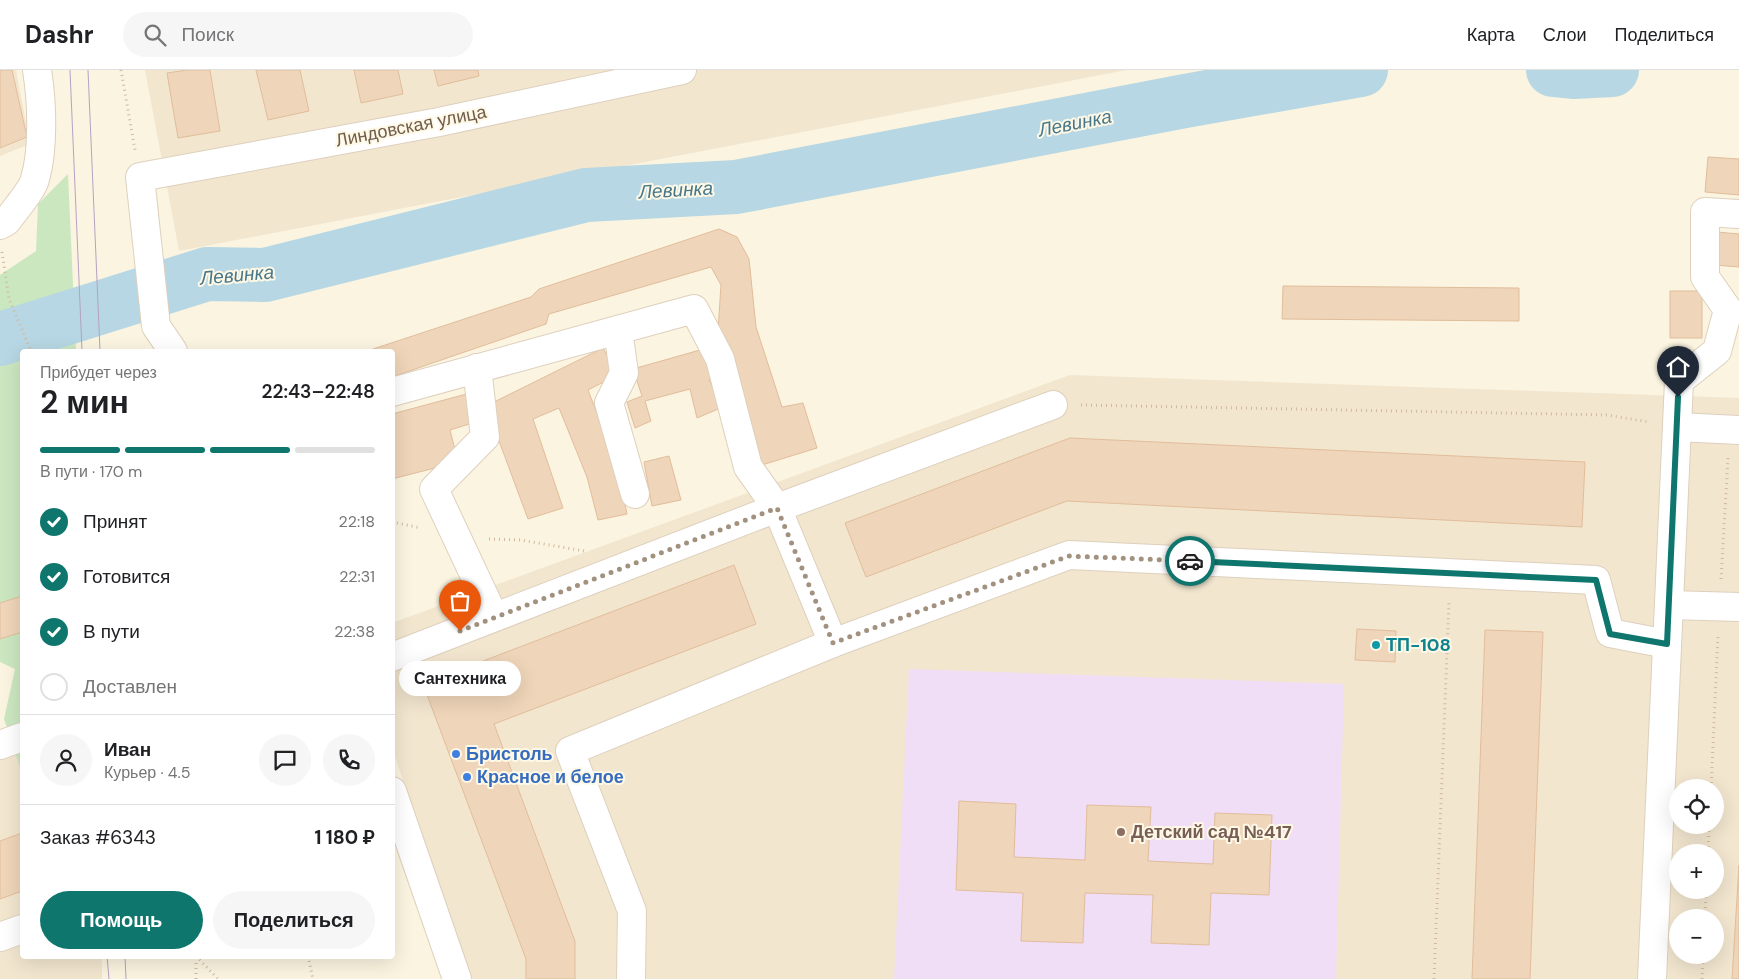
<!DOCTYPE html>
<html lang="ru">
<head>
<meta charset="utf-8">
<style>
	body { margin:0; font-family:"DM Sans",sans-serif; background:#f6f6f6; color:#202124; height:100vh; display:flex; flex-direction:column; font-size:19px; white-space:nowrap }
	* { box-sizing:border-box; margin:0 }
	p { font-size:16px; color:#757577 }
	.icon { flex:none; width:28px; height:28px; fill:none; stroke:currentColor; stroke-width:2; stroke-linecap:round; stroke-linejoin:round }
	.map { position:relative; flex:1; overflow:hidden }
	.side { position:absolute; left:20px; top:279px; width:375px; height:610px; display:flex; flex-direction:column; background:#fff; border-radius:5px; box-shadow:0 5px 20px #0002 }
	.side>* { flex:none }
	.controls { position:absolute; left:1669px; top:709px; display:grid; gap:10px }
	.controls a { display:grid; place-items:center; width:55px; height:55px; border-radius:50%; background:#fff; box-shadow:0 5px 20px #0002; font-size:25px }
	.pin { position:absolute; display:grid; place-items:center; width:42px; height:42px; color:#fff; margin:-51px -21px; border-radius:50% 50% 50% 0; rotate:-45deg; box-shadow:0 0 5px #0007 }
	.pin .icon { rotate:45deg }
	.courier { position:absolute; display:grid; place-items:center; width:50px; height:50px; margin:-25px; border:4px solid #0f766e; border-radius:50%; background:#fff; color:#222; box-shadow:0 1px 6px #0007 }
	.bubble { position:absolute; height:35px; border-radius:18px; background:#fff; box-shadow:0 5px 20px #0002; font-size:16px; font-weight:600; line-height:35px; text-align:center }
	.overview em { font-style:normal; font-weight:600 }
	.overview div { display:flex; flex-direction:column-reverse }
	.overview { display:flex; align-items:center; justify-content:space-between; height:85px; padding:0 20px }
	h1 { font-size:32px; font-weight:600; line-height:38px }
	.bar { display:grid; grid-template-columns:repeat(4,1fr); gap:8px 5px; align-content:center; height:60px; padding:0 20px }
	.bar i { height:6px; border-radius:4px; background:#e0e0e0 }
	.bar .active { background:#0f766e }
	.bar p { grid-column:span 4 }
	.line { display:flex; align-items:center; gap:12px; padding:0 20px; border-top:1px solid #e0e0e0 }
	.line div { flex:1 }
	.round { display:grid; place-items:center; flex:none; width:52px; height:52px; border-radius:26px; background:#f6f6f6 }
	ol { padding:0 20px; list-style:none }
	li { display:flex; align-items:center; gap:15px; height:55px }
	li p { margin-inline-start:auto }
	li .icon { padding:5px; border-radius:50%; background:#0f766e; color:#fff; stroke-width:4 }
	li:last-child { color:#757577 }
	li i { width:28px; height:28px; border:2px solid #e0e0e0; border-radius:50% }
	.action { display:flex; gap:10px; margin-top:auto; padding:10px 20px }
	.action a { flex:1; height:58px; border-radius:30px; background:#0f766e; color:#fff; font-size:20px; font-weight:600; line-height:58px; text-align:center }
	.action a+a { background:#f6f6f6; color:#202124 }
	header { display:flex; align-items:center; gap:30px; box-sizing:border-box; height:70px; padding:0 25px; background:#fff; border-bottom:1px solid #e0e0e0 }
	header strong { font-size:24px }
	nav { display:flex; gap:28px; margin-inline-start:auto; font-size:18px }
	.search { width:350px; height:45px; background:#f6f6f6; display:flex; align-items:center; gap:12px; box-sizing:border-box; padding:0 18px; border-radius:28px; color:#757577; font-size:19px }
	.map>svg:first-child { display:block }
	.residential { fill:#f2e6cf; fill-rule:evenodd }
	.education { fill:#f0def7 }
	.green { fill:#cbe7c0 }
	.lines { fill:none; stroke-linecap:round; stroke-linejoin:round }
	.river { stroke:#b6d7e3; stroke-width:54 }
	.building { fill:#efd5b9; stroke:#e1bd9b }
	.minor-casing { stroke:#ded0bd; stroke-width:30 }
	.path { stroke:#d3b89d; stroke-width:3; stroke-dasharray:1 4; stroke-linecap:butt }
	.minor { stroke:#fff; stroke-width:28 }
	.tram { stroke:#b7a1c3; stroke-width:1 }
	.done { stroke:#a1917e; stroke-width:5; stroke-dasharray:0 9 }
	.route { stroke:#0f766e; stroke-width:6 }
	.culture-dot { fill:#0f9aa8; stroke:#fef8e6; stroke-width:2 }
	.shop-dot { fill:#3f7fe0; stroke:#fef8e6; stroke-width:2 }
	.education-dot { fill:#8d6e63; stroke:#fef8e6; stroke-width:2 }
	.labels { text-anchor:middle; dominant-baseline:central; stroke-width:4; stroke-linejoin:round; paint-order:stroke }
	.street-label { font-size:18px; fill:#705c49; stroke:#fef8e6 }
	.culture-label { font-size:18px; font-weight:bold; fill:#0d838f; stroke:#fef8e6; text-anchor:start }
	.shop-label { font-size:18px; font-weight:bold; fill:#366cbe; stroke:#fef8e6; text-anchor:start }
	.education-label { font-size:18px; font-weight:bold; fill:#785e54; stroke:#fef8e6; text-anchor:start }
	.water-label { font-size:19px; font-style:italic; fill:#47778a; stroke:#fef8e6 }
</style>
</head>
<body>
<header>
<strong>Dashr</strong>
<div class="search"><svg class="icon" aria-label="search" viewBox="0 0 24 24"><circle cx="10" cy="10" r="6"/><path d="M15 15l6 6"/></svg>Поиск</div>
<nav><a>Карта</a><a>Слои</a><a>Поделиться</a></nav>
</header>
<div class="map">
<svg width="1739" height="909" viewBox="0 0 1739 909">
	<rect width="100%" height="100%" fill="#fbf4e0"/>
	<g class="residential">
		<path d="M0 0H16L30 74 0 86Z"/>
		<path d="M145 0H1127L179 181Z"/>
		<path d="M1070 305 1739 328V909H468L393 680 392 553ZM1678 718H1715V755H1678ZM1678 782H1715V820H1678ZM1678 848H1715V885H1678Z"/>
		<path d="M22 680V886H102V909H0V688Z"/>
	</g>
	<path class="education" d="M909 599 1344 614 1336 909H894Z"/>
	<path class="green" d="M68 104 76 281H22V703L4 649 15 599 0 592V205L36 181 38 134Z"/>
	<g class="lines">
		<g class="river">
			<path d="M1553 0 1573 2 1612 0"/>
			<path d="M0 269 207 204 265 205 586 125 736 117 1185 31 1361 0"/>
		</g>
	</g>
	<g class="building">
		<path d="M0 0H12L27 67 0 78Z"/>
		<path d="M187 0H210L220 61 178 68 167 3Z"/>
		<path d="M256 0H300L309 41 268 50Z"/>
		<path d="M354 0H398L403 24 361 33Z"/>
		<path d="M434 0H478L479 6 438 16Z"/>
		<path d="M1708 87 1739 89V125L1705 122Z"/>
		<path d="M719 159 737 167 749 189 756 257 782 337 803 333 817 378 762 395 718 261 721 215 711 197 549 244 546 254 392 307V281H367L531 227 539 219Z"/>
		<path d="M1717 162 1739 164V197L1714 195Z"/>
		<path d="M1283 216 1519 218V251L1282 249Z"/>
		<rect x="1670" y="221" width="32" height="47"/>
		<path d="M603 278 617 305 588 320 617 396 627 444 598 450 587 407 559 338 533 349 563 438 528 449 486 336Z"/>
		<path d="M707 278 717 306 709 310 723 337 697 348 690 319 645 331 651 351 635 358 627 332 642 326 633 299Z"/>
		<path d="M474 322 479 351 450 360 458 392 392 409V344Z"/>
		<path d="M1070 368 1585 392 1582 457 1067 431 866 507 845 453Z"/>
		<path d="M669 386 681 430 652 436 644 392Z"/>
		<path d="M734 495 756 554 494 654 575 871V909H526V889L423 614Z"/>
		<path d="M22 526V562L0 569V533Z"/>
		<path d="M1357 559 1396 561 1395 592 1355 590Z"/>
		<path d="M1485 560 1543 562 1530 909H1472Z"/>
		<path d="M959 731 1016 734 1014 787 1085 790 1087 735 1151 737 1148 791 1213 794 1215 743 1272 745 1269 825 1211 823 1209 875 1151 873 1153 825 1085 823 1083 873 1021 871 1023 823 956 820Z"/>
		<path d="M22 763V821L0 829V771Z"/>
		<path d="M1739 795V909H1732Z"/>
	</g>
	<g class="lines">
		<g class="minor-casing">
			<g id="minor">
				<path d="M0 155 7 151C14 141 33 119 35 109 44 78 42 31 37 0"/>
				<path d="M618 260 624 303 609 333 635 424"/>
				<path d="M173 281 156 256 140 107 439 52 682 0"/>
				<path d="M477 298 485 367 434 419 494 547"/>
				<path d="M392 322 694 239 720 289 748 397 777 438 1053 335"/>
				<path d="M1677 357 1739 360"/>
				<path d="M1669 535 1739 537"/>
				<path d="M392 587 777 438 833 573"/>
				<path d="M0 675 22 667"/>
				<path d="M392 721 457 909"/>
				<path d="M0 867 22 859"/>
				<path d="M631 909 632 841 570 681 833 573 1069 485 1596 510 1610 563 1667 574"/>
				<path d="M1652 909 1679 311 1717 281 1728 240 1705 207V142L1739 144"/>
			</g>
		</g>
		<g class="path">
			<path d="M121 0 135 80"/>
			<path d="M2 182 9 229 31 281"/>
			<path d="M1081 335 1607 345 1649 352"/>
			<path d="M392 452 421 458"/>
			<path d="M489 469 521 470 584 481"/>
			<path d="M1721 509 1728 388"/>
			<path d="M1711 718 1718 565"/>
			<path d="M1708 782 1709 755"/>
			<path d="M1705 848 1706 820"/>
			<path d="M196 886 218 909"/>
			<path d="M308 886 313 909"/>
			<path d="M196 909V887"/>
			<path d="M1434 909 1449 532"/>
			<path d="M1702 909 1703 885"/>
		</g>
		<use href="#minor" class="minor"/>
		<g class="tram">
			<path d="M70 0 82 281"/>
			<path d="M88 0 100 281"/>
			<path d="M107 886 109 909"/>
			<path d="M125 886 126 909"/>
		</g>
	</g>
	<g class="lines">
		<path class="done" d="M460 561 777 438 833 573 1069 486 1190 491"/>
		<path class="route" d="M1190 491 1596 510 1610 564 1667 574 1678 327"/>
	</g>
	<circle class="culture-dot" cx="1376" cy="575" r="5"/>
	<g class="shop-dot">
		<circle cx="456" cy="684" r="5"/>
		<circle cx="467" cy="707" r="5"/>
	</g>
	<circle class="education-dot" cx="1121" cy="762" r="5"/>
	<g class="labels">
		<g class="street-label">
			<text transform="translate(411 56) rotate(-11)">Линдовская улица</text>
		</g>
		<g class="culture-label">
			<text x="1386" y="575">ТП-108</text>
		</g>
		<g class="shop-label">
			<text x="466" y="684">Бристоль</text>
			<text x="477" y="707">Красное и белое</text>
		</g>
		<g class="education-label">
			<text x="1131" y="762">Детский сад №417</text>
		</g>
		<g class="water-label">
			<text transform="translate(1075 53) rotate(-11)">Левинка</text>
			<text transform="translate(676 120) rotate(-3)">Левинка</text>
			<text transform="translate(237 205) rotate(-5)">Левинка</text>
		</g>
	</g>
</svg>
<div class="controls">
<a><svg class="icon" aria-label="locate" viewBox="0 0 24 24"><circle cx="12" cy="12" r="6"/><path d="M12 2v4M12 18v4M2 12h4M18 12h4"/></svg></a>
<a>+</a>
<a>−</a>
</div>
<div class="pin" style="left:460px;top:561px;background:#ea580c"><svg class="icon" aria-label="bag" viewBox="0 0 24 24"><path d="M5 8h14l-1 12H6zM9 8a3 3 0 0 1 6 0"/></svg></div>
<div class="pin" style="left:1678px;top:327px;background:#1f2937"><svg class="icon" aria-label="home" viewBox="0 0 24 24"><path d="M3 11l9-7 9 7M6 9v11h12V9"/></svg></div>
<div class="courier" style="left:1190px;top:491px"><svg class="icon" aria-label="car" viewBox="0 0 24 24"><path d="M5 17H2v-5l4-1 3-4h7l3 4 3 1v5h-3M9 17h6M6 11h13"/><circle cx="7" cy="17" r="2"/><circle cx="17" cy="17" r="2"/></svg></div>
<div class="bubble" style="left:399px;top:591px;width:122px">Сантехника</div>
<section class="side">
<div class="overview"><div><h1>2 мин</h1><p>Прибудет через</p></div><em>22:43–22:48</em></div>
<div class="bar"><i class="active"></i><i class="active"></i><i class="active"></i><i></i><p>В пути · 170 m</p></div>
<ol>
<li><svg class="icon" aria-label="check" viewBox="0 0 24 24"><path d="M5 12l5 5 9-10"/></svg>Принят<p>22:18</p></li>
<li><svg class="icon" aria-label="check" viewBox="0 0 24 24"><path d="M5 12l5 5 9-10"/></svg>Готовится<p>22:31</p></li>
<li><svg class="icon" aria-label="check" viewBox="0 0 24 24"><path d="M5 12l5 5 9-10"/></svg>В пути<p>22:38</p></li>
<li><i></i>Доставлен</li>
</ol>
<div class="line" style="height:90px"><a class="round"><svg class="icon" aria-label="person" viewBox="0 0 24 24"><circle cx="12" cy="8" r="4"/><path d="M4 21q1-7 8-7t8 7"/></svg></a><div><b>Иван</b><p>Курьер · 4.5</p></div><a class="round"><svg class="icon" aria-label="chat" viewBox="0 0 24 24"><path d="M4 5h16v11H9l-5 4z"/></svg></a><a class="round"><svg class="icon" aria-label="phone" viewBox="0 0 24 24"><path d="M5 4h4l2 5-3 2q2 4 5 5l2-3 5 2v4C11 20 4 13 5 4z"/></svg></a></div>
<div class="line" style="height:65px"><div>Заказ #6343</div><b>1 180 ₽</b></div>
<div class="action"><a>Помощь</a><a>Поделиться</a></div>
</section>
</div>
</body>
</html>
